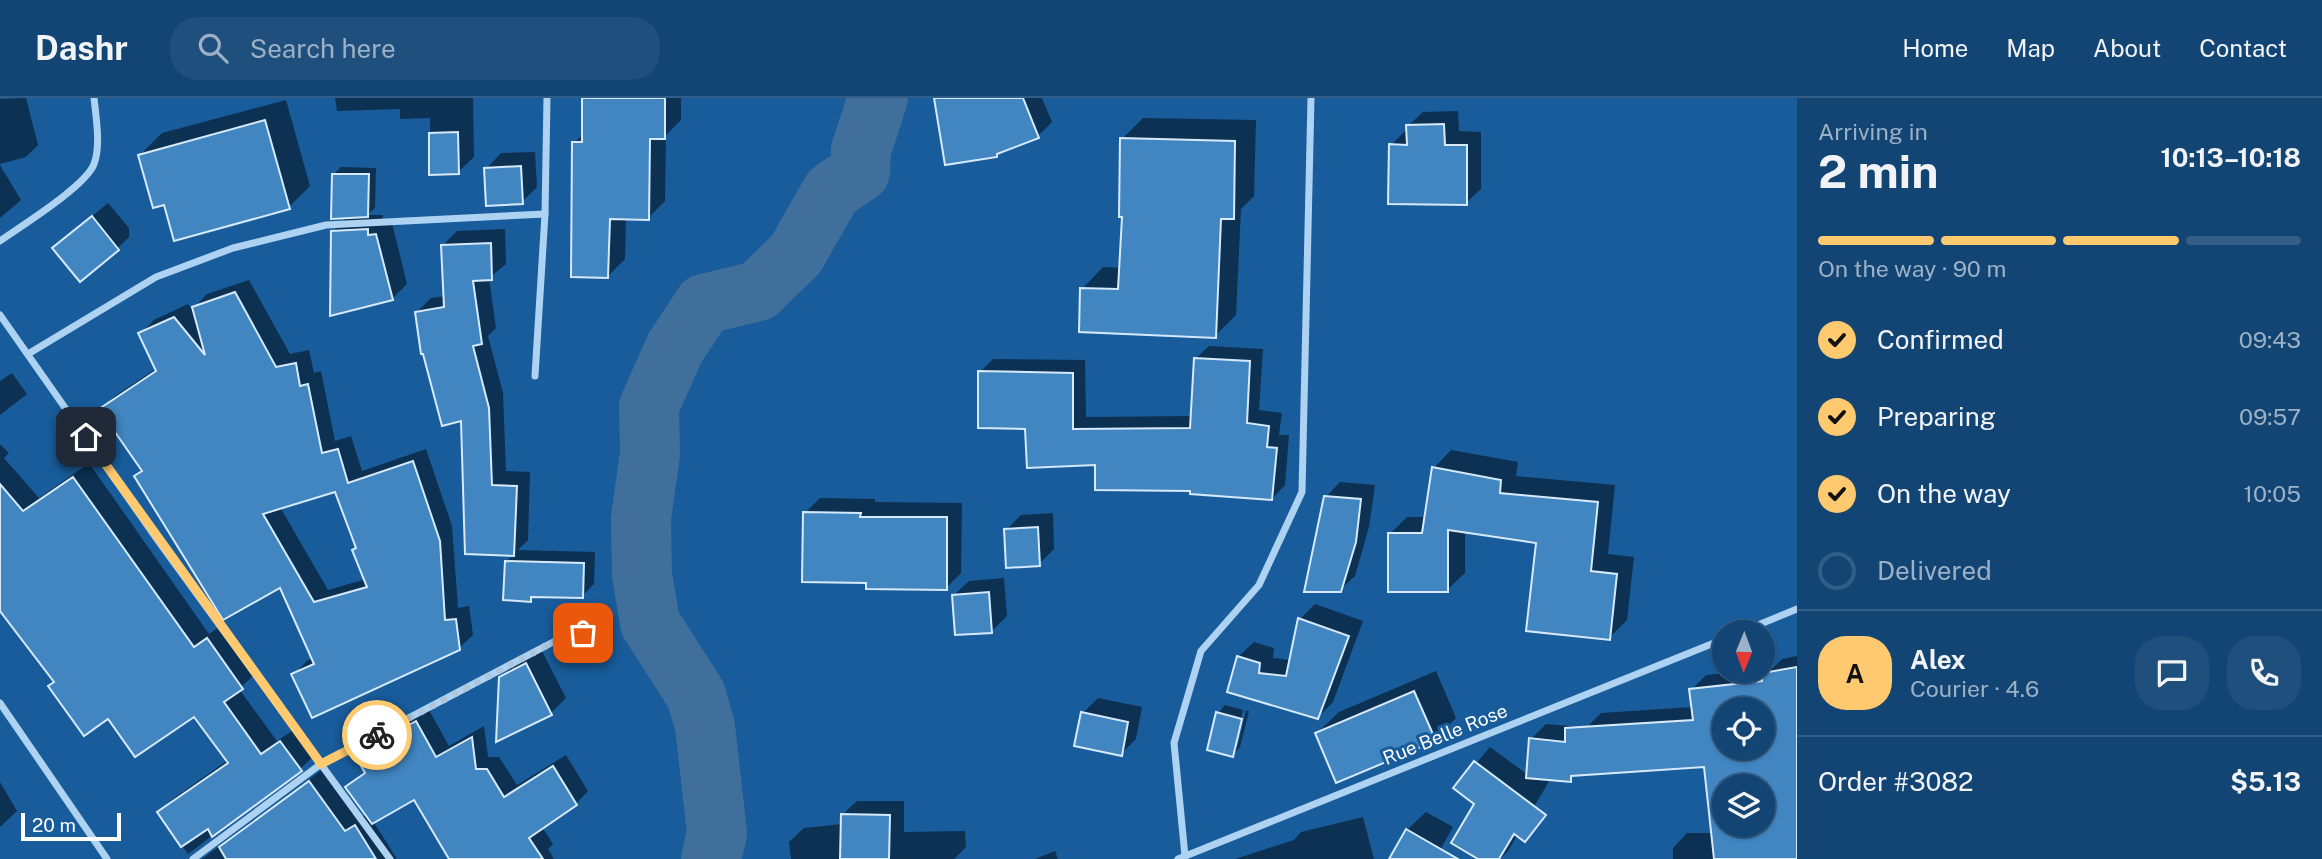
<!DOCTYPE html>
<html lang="en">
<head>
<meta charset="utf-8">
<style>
	body { margin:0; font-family:"Public Sans",sans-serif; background:#1f4f7c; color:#f1f3f6; height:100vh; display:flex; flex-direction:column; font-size:26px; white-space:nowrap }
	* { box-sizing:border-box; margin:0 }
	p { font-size:23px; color:#9cb1c5 }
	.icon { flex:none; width:38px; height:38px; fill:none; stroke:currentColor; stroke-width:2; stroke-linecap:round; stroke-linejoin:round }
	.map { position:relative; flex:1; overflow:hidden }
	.sheet { display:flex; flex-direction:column; background:#124574; width:525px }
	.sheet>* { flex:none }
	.needle { width:46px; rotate:181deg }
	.fabs { position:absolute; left:1712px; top:522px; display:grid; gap:14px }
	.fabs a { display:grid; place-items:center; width:63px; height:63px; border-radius:50%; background:#124574; box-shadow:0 2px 5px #0004,0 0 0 2px #315d86; font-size:35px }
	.scale { position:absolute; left:21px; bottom:18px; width:100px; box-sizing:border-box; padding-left:7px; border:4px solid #fff; border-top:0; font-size:19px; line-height:24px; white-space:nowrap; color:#fff; -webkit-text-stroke:5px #185c9b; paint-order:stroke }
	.pin { position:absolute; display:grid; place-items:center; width:60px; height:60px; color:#fff; margin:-30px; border-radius:14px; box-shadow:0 4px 10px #0006 }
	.courier { position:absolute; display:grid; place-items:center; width:70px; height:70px; margin:-35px; border:5px solid #ffca6f; border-radius:50%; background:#fff; color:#222; box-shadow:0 2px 9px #0007 }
	.head em { font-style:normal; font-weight:700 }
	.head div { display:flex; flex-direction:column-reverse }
	.head { display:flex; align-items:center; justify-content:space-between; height:119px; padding:0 21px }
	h1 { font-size:46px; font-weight:700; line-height:52px }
	.bar { display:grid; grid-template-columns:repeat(4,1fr); gap:10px 7px; align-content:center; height:84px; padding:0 21px }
	.bar i { height:9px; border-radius:5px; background:#315d86 }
	.bar .current { background:#ffca6f }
	.bar p { grid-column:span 4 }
	.line { display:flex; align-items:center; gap:18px; padding:0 21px; border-top:2px solid #315d86 }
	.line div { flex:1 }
	.round { display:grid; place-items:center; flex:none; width:74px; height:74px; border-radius:28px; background:#1f4f7c }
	ol { padding:0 21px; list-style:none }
	li { display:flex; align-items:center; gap:21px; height:77px }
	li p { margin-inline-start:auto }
	li .icon { padding:7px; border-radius:50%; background:#ffca6f; color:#111; stroke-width:4 }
	li:last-child { color:#9cb1c5 }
	li i { width:38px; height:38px; border:4px solid #315d86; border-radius:50% }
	header { display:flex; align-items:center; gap:42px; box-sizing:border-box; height:98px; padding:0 35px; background:#124574; border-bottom:2px solid #315d86 }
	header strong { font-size:33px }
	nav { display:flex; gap:38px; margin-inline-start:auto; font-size:24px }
	.search { width:490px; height:63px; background:#1f4f7c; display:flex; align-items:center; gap:18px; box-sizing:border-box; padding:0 24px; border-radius:28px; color:#9cb1c5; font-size:26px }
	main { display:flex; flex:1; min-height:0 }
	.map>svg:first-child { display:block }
	.shadow { fill:#0007; fill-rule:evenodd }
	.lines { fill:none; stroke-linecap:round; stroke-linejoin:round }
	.river { stroke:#406f9c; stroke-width:60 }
	.building { fill:#4185c1; stroke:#d6eafc; stroke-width:2; fill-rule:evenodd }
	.street { stroke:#aed2f2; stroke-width:7 }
	.done { stroke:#aec6dc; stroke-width:7; stroke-dasharray:0 12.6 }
	.route { stroke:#ffca6f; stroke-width:9 }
	.labels { text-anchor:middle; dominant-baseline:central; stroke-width:6; stroke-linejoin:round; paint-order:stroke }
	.street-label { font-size:19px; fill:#fff; stroke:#185c9b }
</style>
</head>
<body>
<header>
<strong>Dashr</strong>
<div class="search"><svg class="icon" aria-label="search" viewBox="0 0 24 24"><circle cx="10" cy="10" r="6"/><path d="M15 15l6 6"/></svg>Search here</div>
<nav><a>Home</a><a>Map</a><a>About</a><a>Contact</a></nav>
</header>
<main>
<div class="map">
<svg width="1797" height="761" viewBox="0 0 1797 761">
	<rect width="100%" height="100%" fill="#185c9b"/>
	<g class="shadow">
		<path d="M26 0 38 47 26 59 0 66V1Z"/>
		<path d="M335 0H473L474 59 458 74 431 75 430 20 400 21V11L337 13Z"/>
		<path d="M584 0H681V22L666 37 665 103 648 120 626 119 625 161 608 178 574 45 584 35Z"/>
		<path d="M936 0H1042L1052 24 1038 38 1001 53 996 57Z"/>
		<path d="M286 2 310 88 289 109 165 105 140 57 162 35Z"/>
		<path d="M1458 13 1459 33 1481 34V91L1466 105 1391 47 1405 33H1409L1408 28 1423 14Z"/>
		<path d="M1143 20 1256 22 1254 98 1241 111 1236 217 1215 238 1082 191 1103 169 1121 170 1124 118 1122 41Z"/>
		<path d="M535 54 537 89 522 104 486 71 501 55Z"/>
		<path d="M0 67 21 102 0 120Z"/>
		<path d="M341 69 376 70 375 110 367 117H383V123L391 121 407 186 392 201 333 134 348 118 334 76Z"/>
		<path d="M108 105 129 130V139L113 155 54 150Z"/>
		<path d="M505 131 506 166 489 180 496 230 488 238 503 295 506 373 530 374 528 442 518 452 595 454 594 486 582 498 535 497 531 502 506 464 513 457 463 321 417 214 431 200 445 198 442 148 457 133Z"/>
		<path d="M249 182 290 256 309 252 314 275 321 273 335 343 351 338 362 373 426 351 452 428 458 510 469 508 473 537 459 550 293 577 307 563 313 560 280 487 136 378 143 372 101 311 115 298 157 270 140 236 154 222 188 206 192 212 207 196ZM336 391 358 448 366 481 328 492 280 409Z"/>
		<path d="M1209 248 1263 251 1259 312 1282 315 1279 337H1289L1285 387 1272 401 1192 392 1096 365 1027 329 980 274 993 261 1085 262 1086 319 1192 318 1195 261Z"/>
		<path d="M12 275 27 296 0 317V283Z"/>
		<path d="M0 346 9 355 4 360 39 400 89 365 209 536 222 527 256 575 239 591 277 643 296 630 315 657 300 671 188 756 159 714 174 700 228 662 194 616 109 619 55 583 0 509Z"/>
		<path d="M1451 352 1518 364 1516 378 1615 387 1608 456 1634 459 1627 522 1609 540 1538 443 1465 433V475L1447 492 1390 436 1407 419H1426L1434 370Z"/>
		<path d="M1340 384 1375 387 1369 429 1355 478 1340 492 1326 399Z"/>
		<path d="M820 400 875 401V404L962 405 961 475 946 490 868 483 805 415Z"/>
		<path d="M1053 415 1054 451 1039 466 1006 432 1021 417Z"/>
		<path d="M1004 480 1007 518 992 533 953 498 969 483Z"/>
		<path d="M1315 506 1363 523 1333 604 1318 619 1229 593 1238 559 1254 544 1274 550 1273 560 1291 562 1300 521Z"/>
		<path d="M541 551 566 600 551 615 501 580 516 564Z"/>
		<path d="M1797 558V761H1788L1762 611H1724V726L1757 761H1673V750L1687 735H1713L1705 667 1586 630 1601 615 1693 609 1691 592 1706 577 1762 572 1773 570 1782 561Z"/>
		<path d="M1436 573 1456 620 1435 641 1317 635 1339 614Z"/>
		<path d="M1098 600 1142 609 1136 641 1121 656 1083 615Z"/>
		<path d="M1225 607 1243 612 1233 650H1237L1246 613H1249L1240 649 1232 657 1218 615Z"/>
		<path d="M429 612 449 648 484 628 488 659H499L517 687 566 657 588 693 576 706 542 729 553 746 548 751 554 761H450L415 699 373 723 397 761H202L323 671 358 721 367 716 347 689 366 672 357 657 369 644Z"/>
		<path d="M1546 626 1581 629 1508 753 1500 761H1482L1477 706 1455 690 1490 649 1528 677 1531 641Z"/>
		<path d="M0 684 17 713 0 729Z"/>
		<path d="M857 703H904V734L965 733 966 749 954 761H791L789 744 804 730 842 726V717Z"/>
		<path d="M1426 714 1453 729 1435 761H1391L1407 732Z"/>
		<path d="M1363 719 1374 761H1235L1294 742 1301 734Z"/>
		<path d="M1055 753 1058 761H1035Z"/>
	</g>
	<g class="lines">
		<path class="river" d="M711 761 717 735 705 628 696 597 650 525 642 477 641 420 650 356 649 308 675 250 704 206 758 193 796 156 832 93 860 74 861 52 878 0"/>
	</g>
	<g class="building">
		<path d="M582 0H665V41H650L649 122 610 121 608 180 571 179 572 44H582Z"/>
		<path d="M934 0H1023L1039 40 997 56V59L945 67Z"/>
		<path d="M265 22 290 111 174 143 164 107 153 110 138 57Z"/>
		<path d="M1444 26 1445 47H1467V107L1388 106 1389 46 1407 47 1406 27Z"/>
		<path d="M458 34 459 76 429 77V35Z"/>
		<path d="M1120 40 1235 43 1234 121H1221L1216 240 1079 234 1080 190 1118 191 1122 119H1119Z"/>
		<path d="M521 68 523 106 486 108 484 70Z"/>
		<path d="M332 76H369L368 119 331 121Z"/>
		<path d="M92 118 119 152 80 184 52 150Z"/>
		<path d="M368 131V137L376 136 393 202 330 218 331 133Z"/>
		<path d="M491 145 492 182 473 183 482 246 473 248 489 310 492 387 517 388 514 458 465 456 461 323 442 328 423 256H421L415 214 444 209 441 147Z"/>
		<path d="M235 194 276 269 296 265 300 288 308 286 322 355 338 351 348 385 413 363 440 443 445 522 456 521 460 552 312 620 291 576 314 566 280 490 223 522 134 378 142 373 99 311 156 273 138 235 174 219 205 257 192 209ZM335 394 356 450 352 452 367 489 314 504 263 416Z"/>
		<path d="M1194 260 1250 263 1247 325 1269 328 1267 349 1277 350 1272 402 1190 396V393L1095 392V367L1027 370 1025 331 978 330V273L1073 275V331L1190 330Z"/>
		<path d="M1432 369 1501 382 1500 395 1598 404 1591 473 1617 476 1610 542 1526 533 1536 445 1448 432V494H1388V435H1422Z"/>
		<path d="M73 379 194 549 207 540 243 591 224 604 261 656 280 643 302 673 212 739 208 731 181 749 157 714 228 665 194 619 135 659 108 621 84 638 48 588 54 584 0 513V386L23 413Z"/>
		<path d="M1324 398 1361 401 1356 444 1341 494H1304Z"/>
		<path d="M803 414 861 415 860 419H947V492L866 491V485L802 484Z"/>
		<path d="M1038 429 1040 468 1006 470 1004 431Z"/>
		<path d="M505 463 584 465 583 500 531 499V504L503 502Z"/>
		<path d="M989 494 992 535 955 537 952 497Z"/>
		<path d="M1298 520 1349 538 1318 621 1227 594 1237 558 1260 565 1259 575 1286 578Z"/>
		<path d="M526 565 552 617 496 644 499 579Z"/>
		<path d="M1797 569V761H1714L1704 669 1571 678V684L1526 680 1529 640 1565 644V630L1693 622 1689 591 1762 583V575ZM1724 611H1762V649H1724ZM1724 688H1762V726H1724Z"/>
		<path d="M1414 593 1436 643 1336 685 1315 635Z"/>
		<path d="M1081 614 1128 624 1122 658 1074 648Z"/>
		<path d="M1216 614 1242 621 1233 659 1207 652Z"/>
		<path d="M416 623 436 659 472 639 476 671H487L504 699 553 668 577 707 529 740 543 761H449L414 702 372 726 345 689 365 675 355 657Z"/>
		<path d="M1474 663 1546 717 1525 744 1514 736 1499 761H1478L1451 745 1474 706 1453 690Z"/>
		<path d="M309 683 345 733 355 727 376 761H226L219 749Z"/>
		<path d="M841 716 890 717 889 761H840Z"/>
		<path d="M1406 731 1458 761H1389Z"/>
	</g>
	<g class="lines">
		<g class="street">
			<path d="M0 143C21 128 86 88 94 66 101 48 96 19 94 0"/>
			<path d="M0 217 159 444 390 761"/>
			<path d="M28 256 156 179 233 150 326 127 545 116"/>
			<path d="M535 278 545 116 547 0"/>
			<path d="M1741 534 1797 511"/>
			<path d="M0 605 107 761"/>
			<path d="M1185 758 1174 645 1201 553 1259 487 1302 394 1311 0"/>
			<path d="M193 761 321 666 557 542 609 528"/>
			<path d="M1178 761 1724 541"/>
		</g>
	</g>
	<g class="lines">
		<path class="done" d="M377 637 557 542 583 535"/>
		<path class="route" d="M86 339 321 666 377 637"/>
	</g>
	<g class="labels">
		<g class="street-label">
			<text transform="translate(1445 636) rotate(-22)">Rue Belle Rose</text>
		</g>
	</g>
</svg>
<div class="fabs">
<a><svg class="needle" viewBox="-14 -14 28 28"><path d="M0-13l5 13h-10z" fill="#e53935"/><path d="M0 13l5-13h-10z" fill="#9cb1c5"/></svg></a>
<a><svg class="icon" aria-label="locate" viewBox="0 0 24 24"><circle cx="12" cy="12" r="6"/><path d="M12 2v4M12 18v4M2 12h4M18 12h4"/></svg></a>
<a><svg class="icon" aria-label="layers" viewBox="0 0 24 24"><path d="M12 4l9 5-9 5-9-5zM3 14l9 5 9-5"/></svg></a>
</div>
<div class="scale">20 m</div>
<div class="pin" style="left:583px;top:535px;background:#ea580c"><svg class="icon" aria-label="bag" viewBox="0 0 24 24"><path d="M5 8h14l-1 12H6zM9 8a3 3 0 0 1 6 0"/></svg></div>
<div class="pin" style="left:86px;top:339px;background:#1f2937"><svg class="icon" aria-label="home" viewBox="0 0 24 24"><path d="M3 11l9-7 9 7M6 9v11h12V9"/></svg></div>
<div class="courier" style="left:377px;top:637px"><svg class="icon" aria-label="bike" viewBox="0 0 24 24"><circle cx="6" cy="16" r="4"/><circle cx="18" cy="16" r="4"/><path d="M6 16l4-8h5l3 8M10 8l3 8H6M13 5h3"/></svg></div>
</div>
<section class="sheet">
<div class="head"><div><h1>2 min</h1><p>Arriving in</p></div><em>10:13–10:18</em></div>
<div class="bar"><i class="current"></i><i class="current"></i><i class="current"></i><i></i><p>On the way · 90 m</p></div>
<ol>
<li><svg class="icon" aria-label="check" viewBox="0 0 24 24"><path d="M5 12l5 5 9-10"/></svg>Confirmed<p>09:43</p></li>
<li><svg class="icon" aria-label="check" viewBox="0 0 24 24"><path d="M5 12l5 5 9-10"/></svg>Preparing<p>09:57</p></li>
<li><svg class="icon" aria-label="check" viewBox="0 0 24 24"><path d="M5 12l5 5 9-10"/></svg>On the way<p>10:05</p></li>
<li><i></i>Delivered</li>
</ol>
<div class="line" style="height:126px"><b class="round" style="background:#ffca6f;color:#111">A</b><div><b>Alex</b><p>Courier · 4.6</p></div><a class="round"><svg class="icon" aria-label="chat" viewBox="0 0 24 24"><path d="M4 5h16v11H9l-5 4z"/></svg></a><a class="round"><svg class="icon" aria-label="phone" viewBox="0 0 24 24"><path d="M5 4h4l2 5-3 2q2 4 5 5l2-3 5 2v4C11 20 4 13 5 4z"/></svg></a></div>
<div class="line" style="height:91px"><div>Order #3082</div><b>$5.13</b></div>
</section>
</main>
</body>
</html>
